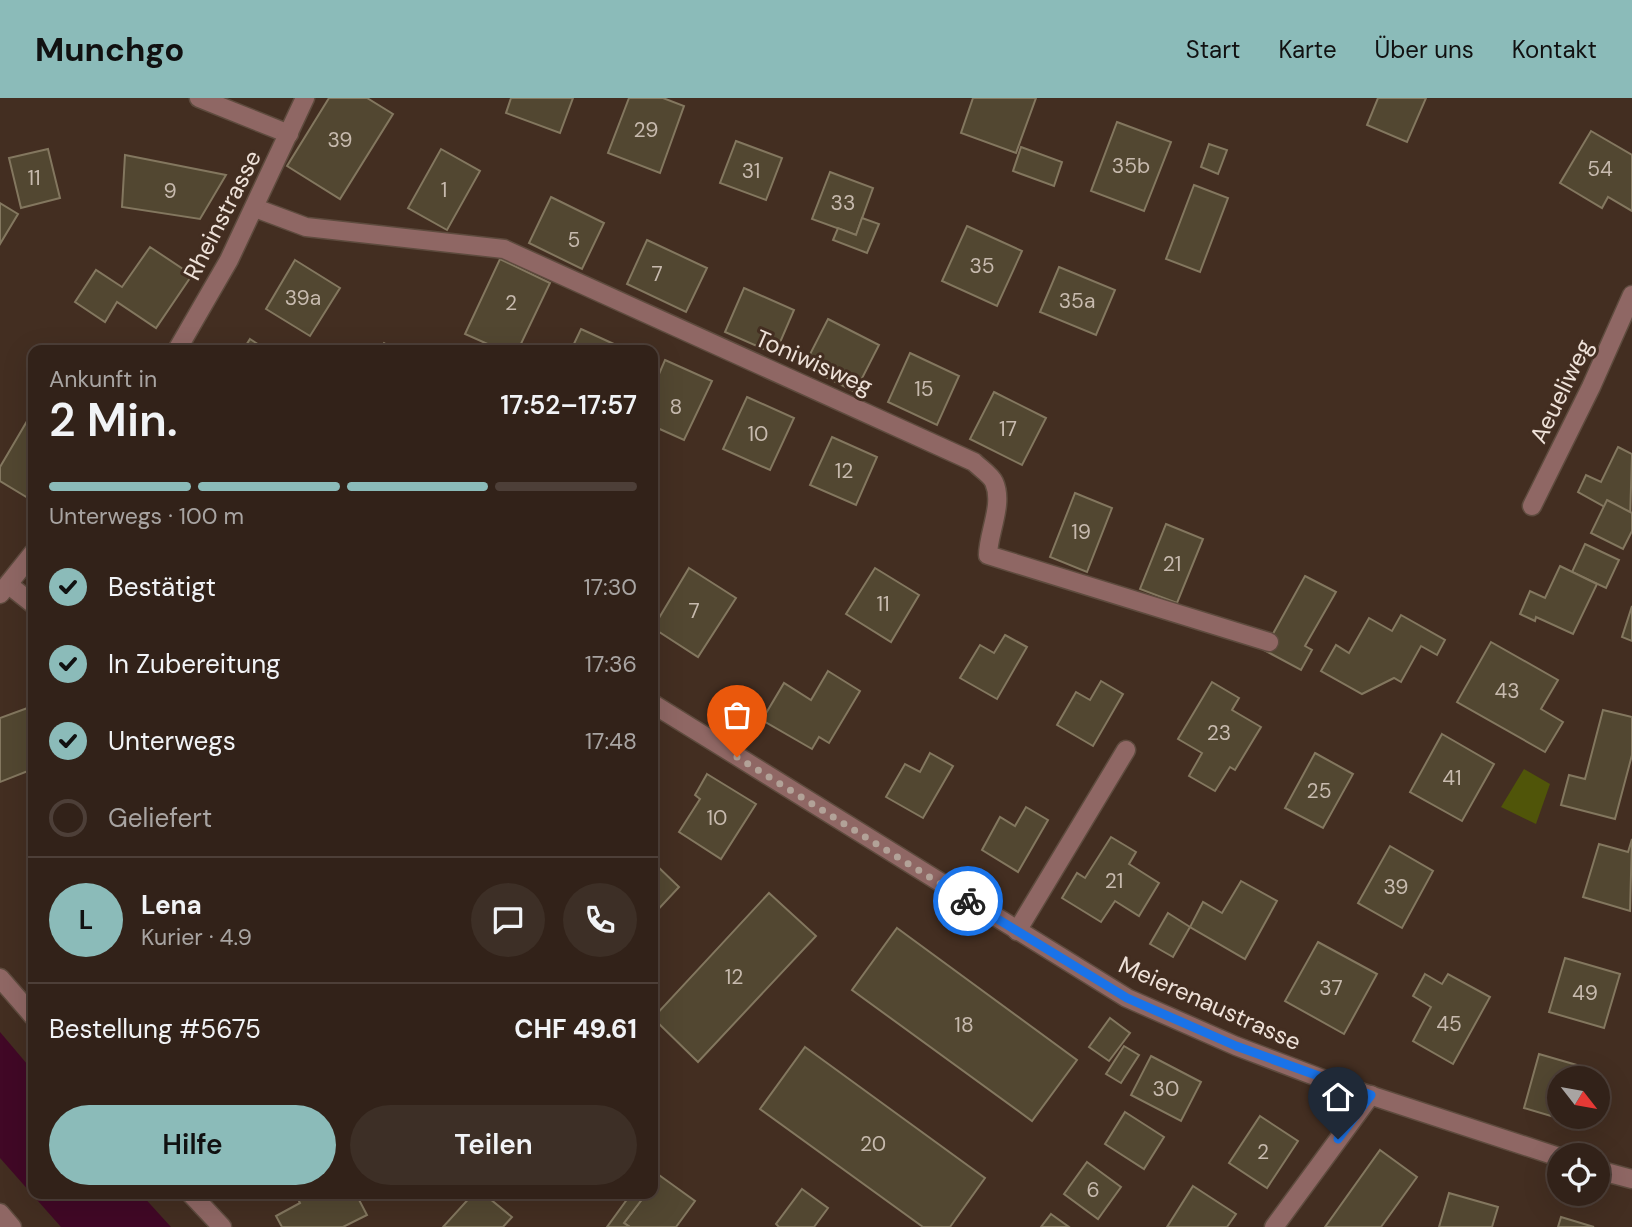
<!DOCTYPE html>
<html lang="de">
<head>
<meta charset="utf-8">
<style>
	body { margin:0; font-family:"DM Sans",sans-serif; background:#3d2f26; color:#f1f3f6; height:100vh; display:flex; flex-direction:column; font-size:26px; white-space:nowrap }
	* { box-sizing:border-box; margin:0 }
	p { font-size:23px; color:#a8a4a2 }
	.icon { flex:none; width:38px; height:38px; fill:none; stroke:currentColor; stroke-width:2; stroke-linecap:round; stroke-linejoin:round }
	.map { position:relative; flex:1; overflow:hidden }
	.sheet { position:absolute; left:28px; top:247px; width:630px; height:854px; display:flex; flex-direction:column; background:#322219; border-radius:14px; box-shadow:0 7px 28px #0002,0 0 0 2px #4d3f38 }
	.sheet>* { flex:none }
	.needle { width:46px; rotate:121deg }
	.tools { position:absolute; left:1547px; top:968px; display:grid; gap:14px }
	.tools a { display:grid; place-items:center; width:63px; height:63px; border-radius:50%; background:#322219; box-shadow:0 7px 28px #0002,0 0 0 2px #4d3f38; font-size:35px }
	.pin { position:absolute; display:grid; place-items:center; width:60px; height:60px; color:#fff; margin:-72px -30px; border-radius:50% 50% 50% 0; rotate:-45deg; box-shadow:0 0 7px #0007 }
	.pin .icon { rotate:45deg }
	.courier { position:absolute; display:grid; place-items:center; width:70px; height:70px; margin:-35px; border:5px solid #1a73e8; border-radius:50%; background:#fff; color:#222; box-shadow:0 2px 9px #0007 }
	.headline em { font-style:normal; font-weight:600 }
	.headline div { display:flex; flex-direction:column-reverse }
	.headline { display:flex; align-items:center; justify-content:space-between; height:119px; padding:0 21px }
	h1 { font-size:46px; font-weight:600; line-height:52px }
	.bar { display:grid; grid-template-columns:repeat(4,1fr); gap:10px 7px; align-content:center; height:84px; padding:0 21px }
	.bar i { height:9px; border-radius:5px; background:#4d3f38 }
	.bar .on { background:#8bbbb9 }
	.bar p { grid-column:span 4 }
	.line { display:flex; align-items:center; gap:18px; padding:0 21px; border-top:2px solid #4d3f38 }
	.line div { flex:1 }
	.round { display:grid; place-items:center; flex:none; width:74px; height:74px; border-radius:37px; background:#3d2f26 }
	ol { padding:0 21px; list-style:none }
	li { display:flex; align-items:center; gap:21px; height:77px }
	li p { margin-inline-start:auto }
	li .icon { padding:7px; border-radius:50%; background:#8bbbb9; color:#111; stroke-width:4 }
	li:last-child { color:#a8a4a2 }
	li i { width:38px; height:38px; border:4px solid #4d3f38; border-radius:50% }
	.button { display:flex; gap:14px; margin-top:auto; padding:14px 21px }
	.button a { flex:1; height:80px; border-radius:42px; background:#8bbbb9; color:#111; font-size:28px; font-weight:600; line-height:80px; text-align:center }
	.button a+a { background:#3d2f26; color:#f1f3f6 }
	header { display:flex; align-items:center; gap:42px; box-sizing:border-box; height:98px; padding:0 35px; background:#8bbbb9; color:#111 }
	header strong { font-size:33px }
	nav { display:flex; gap:38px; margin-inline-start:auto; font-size:24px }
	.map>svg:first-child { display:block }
	.green { fill:#505509 }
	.water { fill:#410826 }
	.building { fill:#524731; stroke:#83775f; stroke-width:2 }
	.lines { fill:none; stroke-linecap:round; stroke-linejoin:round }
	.minor-casing { stroke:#5e4b3e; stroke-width:21 }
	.minor { stroke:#8f6764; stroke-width:18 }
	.done { stroke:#b2a298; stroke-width:7; stroke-dasharray:0 12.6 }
	.route { stroke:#1a73e8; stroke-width:9 }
	.labels { text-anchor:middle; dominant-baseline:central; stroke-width:6; stroke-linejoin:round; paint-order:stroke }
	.number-label { font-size:21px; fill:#c7baae }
	.street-label { font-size:24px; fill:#eee1d8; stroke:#432e21 }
</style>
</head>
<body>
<header>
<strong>Munchgo</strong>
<nav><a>Start</a><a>Karte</a><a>Über uns</a><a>Kontakt</a></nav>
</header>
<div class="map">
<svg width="1632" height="1129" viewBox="0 0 1632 1129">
	<rect width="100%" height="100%" fill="#432e21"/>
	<path class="green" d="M1524 671 1550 686 1536 726 1501 709Z"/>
	<path class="water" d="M0 934 33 973V1096H141L171 1129H61L0 1060Z"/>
	<g class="building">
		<path d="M329 0H367L393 16 340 101 287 68Z"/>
		<path d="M511 0H573L560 35 506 15Z"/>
		<path d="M629 0H663L684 8 660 75 608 55Z"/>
		<path d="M973 0H1036L1016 55 961 35Z"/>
		<path d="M1378 0H1426L1407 44 1367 27Z"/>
		<path d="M1117 24 1171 44 1144 113 1091 93Z"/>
		<path d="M1591 33 1632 57V113L1608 99 1602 110 1560 85Z"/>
		<path d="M736 43 782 60 766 102 720 85Z"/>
		<path d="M1209 46 1227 52 1218 76 1201 69Z"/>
		<path d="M1021 49 1062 64 1054 88 1013 73Z"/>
		<path d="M48 51 60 100 21 110 9 60Z"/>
		<path d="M441 51 480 73 447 132 408 110Z"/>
		<path d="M125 57 226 77 200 121 122 109Z"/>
		<path d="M830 74 873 90 856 137 812 121Z"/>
		<path d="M1194 87 1228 100 1200 174 1166 161Z"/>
		<path d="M551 99 604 125 582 171 529 145Z"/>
		<path d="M0 105 18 116 0 146Z"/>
		<path d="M862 120 879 126 867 155 833 142 838 130 856 137Z"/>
		<path d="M967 128 1022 153 997 208 942 183Z"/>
		<path d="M647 142 707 170 686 214 627 186Z"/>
		<path d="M150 149 192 177 156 230 117 204 105 224 75 204 96 172 122 189Z"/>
		<path d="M500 161 550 185 518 252H501L465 236Z"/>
		<path d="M295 162 340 190 310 238 266 211Z"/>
		<path d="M1059 169 1115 192 1096 237 1040 214Z"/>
		<path d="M744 190 794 212 775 256 725 234Z"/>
		<path d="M828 221 879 247 855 294 804 268Z"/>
		<path d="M581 231 627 252H571Z"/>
		<path d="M250 241 267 252H243Z"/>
		<path d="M384 245 395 252H379Z"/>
		<path d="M910 255 959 278 937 327 888 304Z"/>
		<path d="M665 262 712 283 684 342 653 328V290Z"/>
		<path d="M994 294 1046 320 1022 367 970 341Z"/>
		<path d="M747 299 794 320 770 372 723 351Z"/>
		<path d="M33 313V403L0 383V369Z"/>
		<path d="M832 339 877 359 856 407 810 387Z"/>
		<path d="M1618 349 1632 356 1630 423 1578 394 1586 377 1601 384Z"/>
		<path d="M1075 395 1112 410 1087 474 1050 459Z"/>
		<path d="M1607 402 1632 415V433L1623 451 1591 435Z"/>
		<path d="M1166 426 1203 441 1177 505 1140 491Z"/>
		<path d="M1585 446 1619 462 1606 490 1572 474Z"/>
		<path d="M1560 468 1597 486 1573 536 1536 519 1535 523 1520 516 1530 493 1545 500Z"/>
		<path d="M689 470 736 500 698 559 653 530Z"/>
		<path d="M875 470 919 497 891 544 846 516Z"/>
		<path d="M1305 478 1336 494 1305 548 1312 552 1301 572 1264 552Z"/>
		<path d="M1632 508V543L1622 539Z"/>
		<path d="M1401 517 1445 542 1437 557 1421 548 1401 584 1394 580 1362 596 1321 573 1336 547 1349 555 1369 520 1392 533Z"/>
		<path d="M1005 537 1027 549 997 601 960 580 980 547 994 555Z"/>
		<path d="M1491 544 1558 582 1541 611 1563 624 1545 654 1457 604Z"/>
		<path d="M828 573 860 593 829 645 819 639 812 651 762 622 784 585 811 602Z"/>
		<path d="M1101 583 1123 596 1093 648 1057 627 1076 594 1090 602Z"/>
		<path d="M1212 584 1239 600 1232 612 1261 629 1235 672 1230 669 1215 693 1189 678 1202 655 1178 641Z"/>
		<path d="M33 608V671L0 684V620Z"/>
		<path d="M1603 612 1632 619V657L1615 721 1561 707 1569 677 1585 681Z"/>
		<path d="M1442 636 1494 666 1462 723 1410 694Z"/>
		<path d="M930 655 953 668 923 720 886 699 905 666 920 674Z"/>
		<path d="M1315 655 1353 676 1323 730 1285 710Z"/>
		<path d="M707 676 756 706 721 761 679 734 700 701 695 697Z"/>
		<path d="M1026 709 1048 722 1018 774 982 752 1000 719 1015 728Z"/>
		<path d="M1111 739 1136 754 1129 766 1159 785 1139 818 1115 803 1101 824 1062 800 1077 775 1085 780Z"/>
		<path d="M1632 741 1630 813 1583 799 1599 746 1628 754Z"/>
		<path d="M1390 748 1433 773 1402 830 1358 805Z"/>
		<path d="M653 764 679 789 653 817Z"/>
		<path d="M1241 783 1277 803 1245 861 1190 829 1203 804 1222 815Z"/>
		<path d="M769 795 816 838 698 964 653 920Z"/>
		<path d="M1168 815 1190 829 1173 859 1150 846Z"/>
		<path d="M897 830 1077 962 1032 1023 852 892Z"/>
		<path d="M1318 844 1377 876 1344 936 1285 903Z"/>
		<path d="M1565 860 1620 876 1604 930 1549 914Z"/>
		<path d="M1425 876 1442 886 1448 876 1490 899 1453 966 1413 943 1431 909 1413 898Z"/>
		<path d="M1110 920 1130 935 1109 963 1089 949Z"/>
		<path d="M1124 948 1139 957 1121 985 1106 976Z"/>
		<path d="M805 949 985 1080 950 1129H923L760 1011Z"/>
		<path d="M1539 956 1594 972 1592 980H1559V1018H1580L1578 1026 1524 1010Z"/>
		<path d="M1151 958 1201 984 1181 1023 1131 997Z"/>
		<path d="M1125 1014 1164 1039 1144 1071 1105 1046Z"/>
		<path d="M1260 1018 1298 1043 1267 1090 1229 1065Z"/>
		<path d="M1380 1052 1417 1079 1381 1129H1325Z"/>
		<path d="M1087 1064 1121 1089 1098 1121 1064 1096Z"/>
		<path d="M659 1077 695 1103 676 1129H630L624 1125 646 1096H653V1086Z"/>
		<path d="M1193 1088 1236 1116 1227 1129H1167Z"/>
		<path d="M802 1091 828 1110 814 1129H779L776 1126Z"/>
		<path d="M1449 1095 1498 1109 1492 1129H1439Z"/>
		<path d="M304 1096H356L367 1117 343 1129H282L276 1118 300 1105 297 1099Z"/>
		<path d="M473 1096H484L512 1119 503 1129H443Z"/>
		<path d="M631 1096 643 1100 624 1125 630 1129H607Z"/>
		<path d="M1051 1116 1069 1129H1041Z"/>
		<path d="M1561 1119 1594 1129H1558Z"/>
	</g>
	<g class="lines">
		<g class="minor-casing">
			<g id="minor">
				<path d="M199 0 289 36"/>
				<path d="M255 110 306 129 504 151 974 364C980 370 991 377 994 384 1004 406 988 435 988 457L1269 544"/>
				<path d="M177 252 229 162 305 0"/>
				<path d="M1532 408 1591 289 1632 197"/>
				<path d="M9 487 33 506"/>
				<path d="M0 496 33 455"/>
				<path d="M653 606 1127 900 1236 948 1336 986 1559 1059"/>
				<path d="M1017 833 1126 652"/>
				<path d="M0 880 33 918"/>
				<path d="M1598 1072 1632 1081"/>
				<path d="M191 1096 222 1129"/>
				<path d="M0 1115 12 1129"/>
				<path d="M1274 1129 1371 997"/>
			</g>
		</g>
		<use href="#minor" class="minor"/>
	</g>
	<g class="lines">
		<path class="done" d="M737 659 968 803"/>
		<path class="route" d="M968 803 1127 900 1236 948 1371 997 1338 1041"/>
	</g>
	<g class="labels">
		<g class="number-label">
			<text x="646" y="32">29</text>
			<text x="340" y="42">39</text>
			<text x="1131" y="68">35b</text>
			<text x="1600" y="71">54</text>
			<text x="751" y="73">31</text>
			<text x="34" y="80">11</text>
			<text x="444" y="92">1</text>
			<text x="170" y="93">9</text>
			<text x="843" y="105">33</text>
			<text x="574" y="142">5</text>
			<text x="982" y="168">35</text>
			<text x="657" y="176">7</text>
			<text x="303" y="200">39a</text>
			<text x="1077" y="203">35a</text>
			<text x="511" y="205">2</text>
			<text x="924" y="291">15</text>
			<text x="676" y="309">8</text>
			<text x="1008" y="331">17</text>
			<text x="758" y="336">10</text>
			<text x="844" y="373">12</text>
			<text x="1081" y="434">19</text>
			<text x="1172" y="466">21</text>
			<text x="883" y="506">11</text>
			<text x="694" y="513">7</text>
			<text x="1507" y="593">43</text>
			<text x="1219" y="635">23</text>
			<text x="1452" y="680">41</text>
			<text x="1319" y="693">25</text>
			<text x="717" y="720">10</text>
			<text x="1114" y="783">21</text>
			<text x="1396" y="789">39</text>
			<text x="734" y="879">12</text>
			<text x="1331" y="890">37</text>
			<text x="1585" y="895">49</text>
			<text x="1449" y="926">45</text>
			<text x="964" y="927">18</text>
			<text x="1166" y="991">30</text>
			<text x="873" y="1046">20</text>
			<text x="1263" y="1054">2</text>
			<text x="1093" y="1092">6</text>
		</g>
		<g class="street-label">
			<text transform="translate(222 117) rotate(-63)">Rheinstrasse</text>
			<text transform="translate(814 264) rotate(24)">Toniwisweg</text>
			<text transform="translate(1561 293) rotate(-64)">Aeueliweg</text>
			<text transform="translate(1210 905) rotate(24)">Meierenaustrasse</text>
		</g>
	</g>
</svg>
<div class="tools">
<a><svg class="needle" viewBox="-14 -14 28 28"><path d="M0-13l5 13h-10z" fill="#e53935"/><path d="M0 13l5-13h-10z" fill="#a8a4a2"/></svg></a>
<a><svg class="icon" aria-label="locate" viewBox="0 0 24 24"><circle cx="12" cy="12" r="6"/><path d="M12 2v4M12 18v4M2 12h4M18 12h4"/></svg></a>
</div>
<div class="pin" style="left:737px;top:659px;background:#ea580c"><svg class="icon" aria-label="bag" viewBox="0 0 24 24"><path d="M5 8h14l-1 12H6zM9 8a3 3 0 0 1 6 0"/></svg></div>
<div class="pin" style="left:1338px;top:1041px;background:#1f2937"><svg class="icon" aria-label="home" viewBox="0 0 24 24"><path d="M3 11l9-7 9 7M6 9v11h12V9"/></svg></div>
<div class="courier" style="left:968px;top:803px"><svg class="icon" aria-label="bike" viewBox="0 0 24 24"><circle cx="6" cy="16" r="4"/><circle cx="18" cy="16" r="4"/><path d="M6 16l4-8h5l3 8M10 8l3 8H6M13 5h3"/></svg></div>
<section class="sheet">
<div class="headline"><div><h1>2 Min.</h1><p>Ankunft in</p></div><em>17:52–17:57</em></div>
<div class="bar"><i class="on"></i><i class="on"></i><i class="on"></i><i></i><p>Unterwegs · 100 m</p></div>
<ol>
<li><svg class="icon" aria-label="check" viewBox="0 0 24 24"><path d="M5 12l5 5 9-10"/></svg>Bestätigt<p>17:30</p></li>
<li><svg class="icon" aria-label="check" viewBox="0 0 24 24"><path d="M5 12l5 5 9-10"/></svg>In Zubereitung<p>17:36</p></li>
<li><svg class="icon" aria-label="check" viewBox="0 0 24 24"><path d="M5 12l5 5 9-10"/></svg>Unterwegs<p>17:48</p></li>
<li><i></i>Geliefert</li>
</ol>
<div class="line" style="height:126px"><b class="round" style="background:#8bbbb9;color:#111">L</b><div><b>Lena</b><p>Kurier · 4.9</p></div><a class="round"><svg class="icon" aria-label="chat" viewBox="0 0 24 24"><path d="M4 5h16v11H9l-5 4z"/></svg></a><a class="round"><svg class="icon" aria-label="phone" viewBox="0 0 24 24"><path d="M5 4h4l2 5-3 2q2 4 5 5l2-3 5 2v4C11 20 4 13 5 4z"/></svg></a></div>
<div class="line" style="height:91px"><div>Bestellung #5675</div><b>CHF 49.61</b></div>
<div class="button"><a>Hilfe</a><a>Teilen</a></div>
</section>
</div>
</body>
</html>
